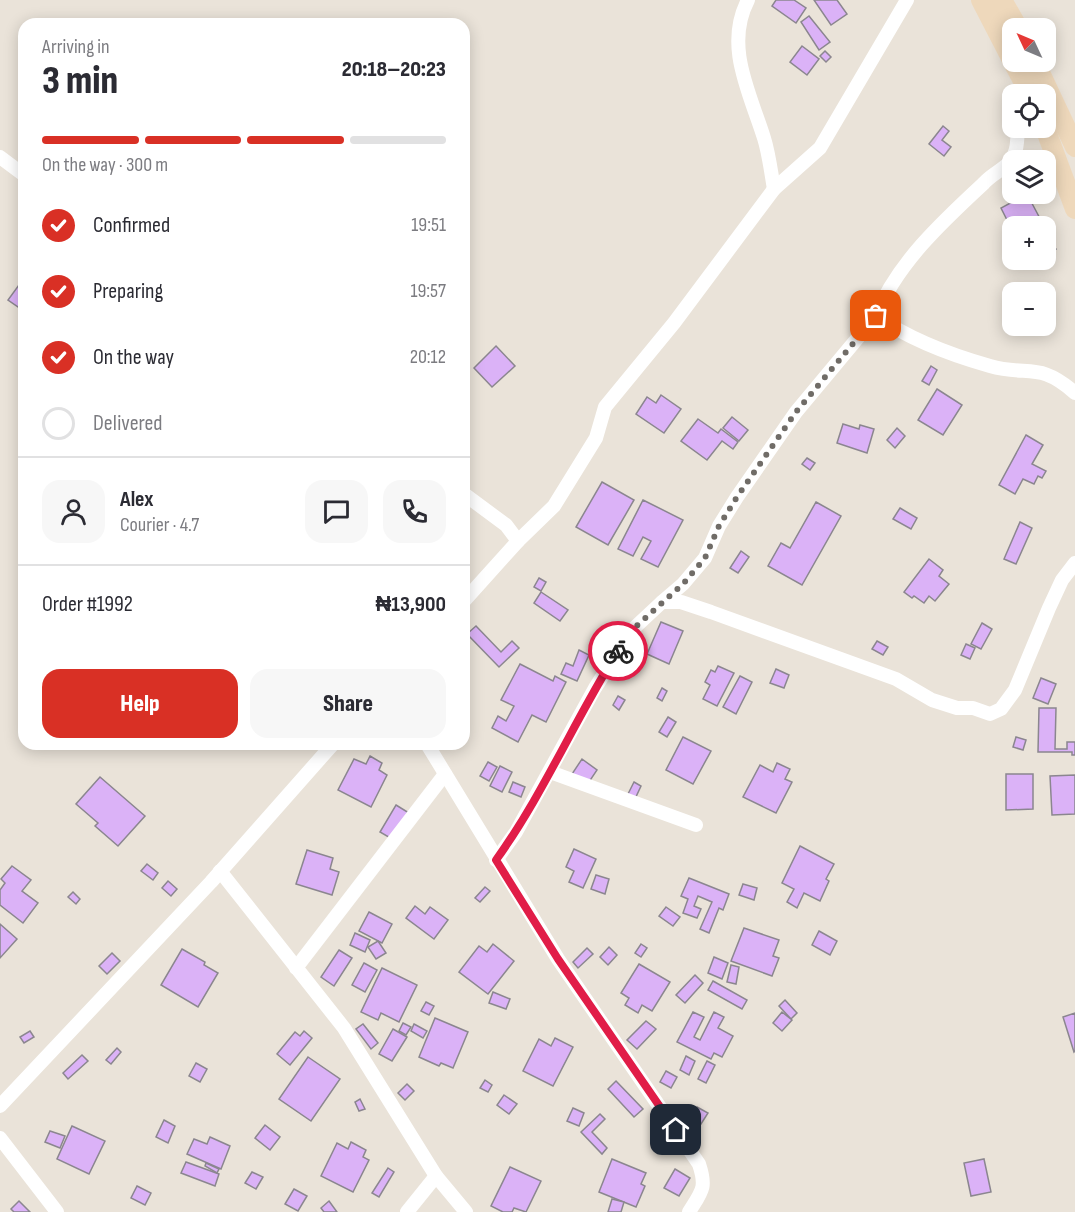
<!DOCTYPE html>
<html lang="en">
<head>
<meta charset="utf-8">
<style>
	body { margin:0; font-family:"Sofia Sans Condensed",sans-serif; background:#f7f7f7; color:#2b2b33; height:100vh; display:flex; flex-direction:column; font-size:22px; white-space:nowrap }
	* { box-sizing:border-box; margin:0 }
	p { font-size:20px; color:#7c7c81 }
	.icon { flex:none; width:33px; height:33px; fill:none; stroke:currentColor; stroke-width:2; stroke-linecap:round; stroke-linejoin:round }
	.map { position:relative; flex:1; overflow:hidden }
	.panel { position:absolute; left:18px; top:18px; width:452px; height:732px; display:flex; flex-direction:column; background:#fff; border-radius:18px; box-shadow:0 3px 15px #0003 }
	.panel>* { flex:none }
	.needle { width:39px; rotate:314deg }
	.tools { position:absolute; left:1002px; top:18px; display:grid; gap:12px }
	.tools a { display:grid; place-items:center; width:54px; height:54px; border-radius:12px; background:#fff; box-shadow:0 3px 15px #0003; font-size:30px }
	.pin { position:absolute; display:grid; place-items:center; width:51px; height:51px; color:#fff; margin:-26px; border-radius:12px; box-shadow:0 3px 9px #0006 }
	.courier { position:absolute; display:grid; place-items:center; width:60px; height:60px; margin:-30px; border:4px solid #e11d48; border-radius:50%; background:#fff; color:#222; box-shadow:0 2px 8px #0007 }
	.headline em { font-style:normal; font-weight:800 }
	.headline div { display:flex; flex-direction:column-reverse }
	.headline { display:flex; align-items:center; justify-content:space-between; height:102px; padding:0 24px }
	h1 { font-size:39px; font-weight:800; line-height:45px }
	.bar { display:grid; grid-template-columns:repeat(4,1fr); gap:9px 6px; align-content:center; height:72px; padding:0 24px }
	.bar i { height:8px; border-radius:4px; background:#e1e1e2 }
	.bar .selected { background:#d93025 }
	.bar p { grid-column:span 4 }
	.line { display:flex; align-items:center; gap:15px; padding:0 24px; border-top:2px solid #e1e1e2 }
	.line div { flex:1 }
	.round { display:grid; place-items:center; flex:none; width:63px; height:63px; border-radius:18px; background:#f7f7f7 }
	ol { padding:0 24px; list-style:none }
	li { display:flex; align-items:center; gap:18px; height:66px }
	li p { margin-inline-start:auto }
	li .icon { padding:6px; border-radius:50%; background:#d93025; color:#fff; stroke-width:4 }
	li:last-child { color:#7c7c81 }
	li i { width:33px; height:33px; border:3px solid #e1e1e2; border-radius:50% }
	.button { display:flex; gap:12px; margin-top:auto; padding:12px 24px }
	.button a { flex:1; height:69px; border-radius:18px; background:#d93025; color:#fff; font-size:24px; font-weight:800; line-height:69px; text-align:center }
	.button a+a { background:#f7f7f7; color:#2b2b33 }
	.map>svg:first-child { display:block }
	.building { fill:#dbb2f7; stroke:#8b868f; stroke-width:1.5 }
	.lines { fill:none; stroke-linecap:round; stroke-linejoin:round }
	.street { stroke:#fff; stroke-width:14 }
	.secondary { stroke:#eed8bb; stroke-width:20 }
	.done { stroke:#706c67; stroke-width:6; stroke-dasharray:0 10.8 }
	.route { stroke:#e11d48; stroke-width:8 }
</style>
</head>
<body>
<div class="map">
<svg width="1075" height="1212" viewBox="0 0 1075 1212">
	<rect width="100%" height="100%" fill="#eae3d9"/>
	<g class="building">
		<path d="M776 0H794L806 8 796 23 772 6Z"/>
		<path d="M814 0H837L847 14 831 25Z"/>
		<path d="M809 16 830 42 819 50 801 22Z"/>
		<path d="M802 46 819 59 807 75 790 62Z"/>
		<path d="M825 51 831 57 826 62 820 56Z"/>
		<path d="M943 126 949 131 942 140 951 147 944 156 929 144Z"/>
		<path d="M1027 194 1044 226H1012V230L1001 208Z"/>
		<path d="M1046 236 1056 249 1046 256Z"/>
		<path d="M24 278V311L8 300Z"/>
		<path d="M496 346 515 366 492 387 474 368Z"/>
		<path d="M931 366 937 370 929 385 922 381Z"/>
		<path d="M937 389 962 405 943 435 918 420Z"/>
		<path d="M661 395 681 409 664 433 636 414 647 397 656 403Z"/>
		<path d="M732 417 748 430 739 441 723 428Z"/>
		<path d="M698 419 718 433 721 429 738 442 733 449 722 441 707 460 681 441Z"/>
		<path d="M843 424 859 429 860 425 874 429 867 453 837 443Z"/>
		<path d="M897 428 905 436 895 448 887 440Z"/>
		<path d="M1026 435 1043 445 1032 464 1046 471 1042 478 1038 476 1034 484 1023 479 1015 494 999 485Z"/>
		<path d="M807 458 815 463 810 470 802 464Z"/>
		<path d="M602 482 634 500 608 545 576 527Z"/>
		<path d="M643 500 683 520 658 567 641 559 651 541 643 537 633 556 618 549Z"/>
		<path d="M816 502 841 516 802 585 768 566 781 543 790 548Z"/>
		<path d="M900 508 917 518 911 529 893 519Z"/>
		<path d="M1020 522 1032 528 1016 564 1004 559Z"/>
		<path d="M741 551 749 557 738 573 730 568Z"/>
		<path d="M929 559 943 570 939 576 949 584 935 601 929 596 924 603 914 596 912 598 904 592Z"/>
		<path d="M539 578 546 582 541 591 534 587Z"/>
		<path d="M541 592 568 610 560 621 534 603Z"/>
		<path d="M661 622 683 631 669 664 647 654Z"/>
		<path d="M982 623 992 629 981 649 971 644Z"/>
		<path d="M476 626 501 652 512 641 519 648 499 667 467 634Z"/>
		<path d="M877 641 888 647 883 655 872 649Z"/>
		<path d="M966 644 975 648 970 659 961 655Z"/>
		<path d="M579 650 589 655 577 681 561 674 566 663 573 666Z"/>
		<path d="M520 664 553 681 555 676 566 682 546 722 532 715 518 742 492 728 498 716 506 721 514 706 501 700Z"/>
		<path d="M718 666 734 673 717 706 703 699 710 685 705 682 711 670 715 672Z"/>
		<path d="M776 669 789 675 784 688 770 683Z"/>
		<path d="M740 676 752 682 736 714 723 707Z"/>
		<path d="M1041 678 1056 684 1048 704 1033 698Z"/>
		<path d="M662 688 667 691 662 701 657 698Z"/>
		<path d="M618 696 625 700 619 710 613 705Z"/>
		<path d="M1039 708H1056L1055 749H1067V742H1075V755H1072V752H1038Z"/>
		<path d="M668 717 676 722 667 737 659 732Z"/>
		<path d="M683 737 711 751 693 784 666 770Z"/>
		<path d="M1016 737 1026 740 1023 750 1013 747Z"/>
		<path d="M370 756 382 763 379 770 387 775 371 807 338 790 354 759 366 764Z"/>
		<path d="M582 759 597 770 585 788 570 777Z"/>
		<path d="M488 762 497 767 489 781 480 776Z"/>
		<path d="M777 763 790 769 785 779 792 782 776 813 743 797 760 765 773 772Z"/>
		<path d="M500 766 512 772 502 792 490 786Z"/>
		<path d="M1006 774H1033V809L1006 810Z"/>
		<path d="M1075 775V814L1052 815 1050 776Z"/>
		<path d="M100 777 145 816 118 846 95 826 98 823 76 804Z"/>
		<path d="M513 782 525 787 521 797 509 792Z"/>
		<path d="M634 782 641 786 634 801 626 798Z"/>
		<path d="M396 805 409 813 392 839 380 832Z"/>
		<path d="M800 846 834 864 826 879 829 881 820 901 804 893 797 908 787 902 794 889 782 883Z"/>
		<path d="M574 849 596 859 583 888 569 882 574 871 566 867Z"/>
		<path d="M307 850 333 858 330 869 339 872 332 895 296 884Z"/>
		<path d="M147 864 158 873 153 880 141 871Z"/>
		<path d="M12 866 31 880 22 891 38 903 23 923 0 905V890L5 883 1 879Z"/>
		<path d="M596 875 609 879 605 894 591 889Z"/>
		<path d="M689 878 729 894 723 910 719 908 709 933 700 929 712 902 698 896 694 906 701 909 697 918 683 913 688 899 681 896Z"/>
		<path d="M168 881 177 889 171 896 162 888Z"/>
		<path d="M743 884 757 888 754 900 739 895Z"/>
		<path d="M485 887 490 891 480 902 475 898Z"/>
		<path d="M73 892 80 899 76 904 68 897Z"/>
		<path d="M415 906 425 914 430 907 448 920 434 939 406 918Z"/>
		<path d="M666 907 680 917 673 926 659 916Z"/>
		<path d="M369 912 392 924 382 943 359 931Z"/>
		<path d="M0 924 17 939 0 958Z"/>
		<path d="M744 928 779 940 773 956 779 958 772 976 731 961Z"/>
		<path d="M819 931 837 941 830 955 812 945Z"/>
		<path d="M355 933 370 940 365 952 350 945Z"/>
		<path d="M378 941 386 953 376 959 368 947Z"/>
		<path d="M493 944 514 961 488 994 459 972 479 946 487 952Z"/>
		<path d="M641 944 647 948 641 957 635 953Z"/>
		<path d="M609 947 617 955 608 965 600 957Z"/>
		<path d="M587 948 593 954 578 968 573 962Z"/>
		<path d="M182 949 205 962 204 965 218 973 198 1007 161 985Z"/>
		<path d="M339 950 352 958 334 986 321 977Z"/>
		<path d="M112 953 120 961 107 974 99 966Z"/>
		<path d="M714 957 728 963 722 979 708 973Z"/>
		<path d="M364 963 377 970 365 992 352 985Z"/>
		<path d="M639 964 670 982 652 1011 642 1005 638 1013 625 1005 629 998 621 993Z"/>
		<path d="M731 965 739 967 736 984 727 982Z"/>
		<path d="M382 968 417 985 399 1022 381 1013 378 1020 361 1012Z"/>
		<path d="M695 975 703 983 685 1003 676 995Z"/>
		<path d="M713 981 747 1000 742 1009 708 990Z"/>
		<path d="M493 992 510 999 506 1009 489 1003Z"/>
		<path d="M785 1000 797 1013 791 1019 779 1006Z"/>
		<path d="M426 1002 434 1006 429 1015 421 1011Z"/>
		<path d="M693 1012 704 1017 694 1037 700 1040 714 1012 724 1017 718 1028 733 1036 722 1057 714 1053 711 1059 677 1042Z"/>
		<path d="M782 1012 792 1020 782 1031 773 1023Z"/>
		<path d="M1075 1013V1051L1074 1052 1063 1017Z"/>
		<path d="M435 1018 468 1032 453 1068 441 1063 439 1066 419 1057Z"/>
		<path d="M646 1021 656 1029 637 1049 627 1040Z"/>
		<path d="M403 1023 411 1027 406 1035 399 1031Z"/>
		<path d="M363 1024 378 1043 371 1049 356 1029Z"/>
		<path d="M414 1024 427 1031 423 1038 411 1031Z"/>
		<path d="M393 1029 407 1037 392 1061 379 1054Z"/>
		<path d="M30 1031 34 1037 24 1043 20 1037Z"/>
		<path d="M304 1031 312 1038 290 1065 277 1054 295 1032 300 1036Z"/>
		<path d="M555 1038 573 1047 553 1086 523 1071 539 1039 551 1046Z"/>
		<path d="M117 1048 121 1052 111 1064 106 1060Z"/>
		<path d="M82 1055 88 1061 68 1079 63 1073Z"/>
		<path d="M686 1056 695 1061 689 1075 680 1070Z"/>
		<path d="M308 1057 340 1079 311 1121 279 1099Z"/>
		<path d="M707 1061 715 1065 706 1083 698 1079Z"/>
		<path d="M196 1063 207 1069 200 1082 189 1076Z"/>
		<path d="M666 1071 677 1077 671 1088 660 1082Z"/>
		<path d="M485 1080 492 1085 488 1092 480 1088Z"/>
		<path d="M616 1081 643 1109 634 1117 608 1089Z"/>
		<path d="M407 1084 414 1091 405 1100 398 1093Z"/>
		<path d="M504 1095 517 1104 509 1114 497 1105Z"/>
		<path d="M360 1099 365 1109 359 1111 355 1102Z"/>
		<path d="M697 1107 708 1113 701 1124 691 1117Z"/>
		<path d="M573 1108 584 1113 579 1126 567 1121Z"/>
		<path d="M600 1114 605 1119 592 1132 607 1148 602 1154 581 1132Z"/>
		<path d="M164 1120 175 1126 168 1143 156 1137Z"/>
		<path d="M265 1125 280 1137 270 1150 255 1138Z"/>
		<path d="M72 1126 105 1141 89 1174 57 1159Z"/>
		<path d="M50 1131 65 1136 60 1148 45 1142Z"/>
		<path d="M210 1137 230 1146 221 1169 187 1154 194 1139 207 1144Z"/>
		<path d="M351 1142 366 1150 363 1157 369 1160 353 1192 321 1176 337 1143 348 1149Z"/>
		<path d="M612 1159 646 1173 641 1184 645 1186 636 1207 599 1192Z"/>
		<path d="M984 1159 991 1192 971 1196 964 1163Z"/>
		<path d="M186 1162 219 1174 215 1186 181 1173Z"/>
		<path d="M206 1163 219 1169 217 1173 205 1166Z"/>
		<path d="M510 1167 541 1181 526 1212 514 1208 512 1212H503L491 1206Z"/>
		<path d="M388 1168 394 1172 379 1197 372 1193Z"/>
		<path d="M675 1169 690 1178 679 1196 664 1188Z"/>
		<path d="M252 1172 263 1177 256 1189 245 1183Z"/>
		<path d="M137 1186 151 1193 145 1205 131 1198Z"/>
		<path d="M294 1189 307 1196 298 1211 285 1204Z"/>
		<path d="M612 1199 624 1202 621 1212H608Z"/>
		<path d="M19 1201 30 1212H14L11 1209Z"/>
		<path d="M329 1201 337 1212H324L321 1208Z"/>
	</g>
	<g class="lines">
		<g class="street">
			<path d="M748 0C724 46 750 93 764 138 769 154 771 172 774 189"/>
			<path d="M0 157 24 175"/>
			<path d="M876 316C909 339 951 355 990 366 1029 377 1039 361 1075 393"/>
			<path d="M464 494 506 525 518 541 464 601"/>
			<path d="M518 541 554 506 596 438 605 407 674 323 774 189 820 148 907 0"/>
			<path d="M662 602 683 584 705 558 719 526 737 497 796 412 876 316C896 264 944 220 984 183 991 175 1002 170 1009 163 1018 153 1017 140 1018 128"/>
			<path d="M427 744 558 959 699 1164C707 1188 702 1191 689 1212"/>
			<path d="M550 772 696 825"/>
			<path d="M496 860 516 832 595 688 632 630 662 602H681L711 612 896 679 932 700 957 708H973L990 714 1001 709 1015 690 1049 608 1062 580 1075 563"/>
			<path d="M220 871 344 1028 436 1176 466 1212"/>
			<path d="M296 968 445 774"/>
			<path d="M0 1106 211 882 333 744"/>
			<path d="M0 1138 57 1212"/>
			<path d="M407 1212 436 1176"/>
		</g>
		<g class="secondary">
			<path d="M981 0 1012 60"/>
			<path d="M1002 0 1018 28"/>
			<path d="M1013 62 1030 94"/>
			<path d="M1035 62 1075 147"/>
			<path d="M1045 128 1075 209"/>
		</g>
	</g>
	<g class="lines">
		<path class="done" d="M618 651 632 630 683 584 705 558 719 526 737 497 796 412 876 316"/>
		<path class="route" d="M618 651C575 719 543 795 496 860L558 959 676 1130"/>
	</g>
</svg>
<div class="tools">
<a><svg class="needle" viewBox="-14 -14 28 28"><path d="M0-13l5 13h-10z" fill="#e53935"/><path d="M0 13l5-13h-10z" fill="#7c7c81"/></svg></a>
<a><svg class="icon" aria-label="locate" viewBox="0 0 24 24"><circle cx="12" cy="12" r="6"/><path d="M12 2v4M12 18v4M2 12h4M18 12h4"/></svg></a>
<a><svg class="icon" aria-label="layers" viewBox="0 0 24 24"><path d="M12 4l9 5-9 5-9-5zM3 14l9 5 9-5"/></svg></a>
<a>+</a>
<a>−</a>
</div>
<div class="pin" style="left:876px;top:316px;background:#ea580c"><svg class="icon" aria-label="bag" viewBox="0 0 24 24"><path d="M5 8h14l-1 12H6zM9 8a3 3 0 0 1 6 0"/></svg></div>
<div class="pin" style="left:676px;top:1130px;background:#1f2937"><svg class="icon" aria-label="home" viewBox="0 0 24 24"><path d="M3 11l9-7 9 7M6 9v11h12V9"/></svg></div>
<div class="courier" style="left:618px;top:651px"><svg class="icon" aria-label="bike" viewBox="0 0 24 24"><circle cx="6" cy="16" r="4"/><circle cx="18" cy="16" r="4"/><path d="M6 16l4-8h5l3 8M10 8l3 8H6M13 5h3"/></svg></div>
<section class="panel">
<div class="headline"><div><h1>3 min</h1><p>Arriving in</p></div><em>20:18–20:23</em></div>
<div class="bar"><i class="selected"></i><i class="selected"></i><i class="selected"></i><i></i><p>On the way · 300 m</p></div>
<ol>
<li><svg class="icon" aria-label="check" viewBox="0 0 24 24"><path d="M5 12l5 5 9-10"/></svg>Confirmed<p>19:51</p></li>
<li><svg class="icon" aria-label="check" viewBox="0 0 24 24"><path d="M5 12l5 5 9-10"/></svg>Preparing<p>19:57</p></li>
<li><svg class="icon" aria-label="check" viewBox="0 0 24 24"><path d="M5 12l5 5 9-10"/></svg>On the way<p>20:12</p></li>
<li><i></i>Delivered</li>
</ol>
<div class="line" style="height:108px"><a class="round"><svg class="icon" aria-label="person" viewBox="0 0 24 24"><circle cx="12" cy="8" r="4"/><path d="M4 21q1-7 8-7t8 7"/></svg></a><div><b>Alex</b><p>Courier · 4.7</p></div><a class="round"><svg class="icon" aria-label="chat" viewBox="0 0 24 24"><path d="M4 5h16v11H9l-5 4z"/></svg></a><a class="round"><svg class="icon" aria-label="phone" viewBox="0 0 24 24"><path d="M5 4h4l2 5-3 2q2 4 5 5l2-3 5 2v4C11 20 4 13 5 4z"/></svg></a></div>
<div class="line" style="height:78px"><div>Order #1992</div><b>₦13,900</b></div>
<div class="button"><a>Help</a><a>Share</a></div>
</section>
</div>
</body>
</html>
